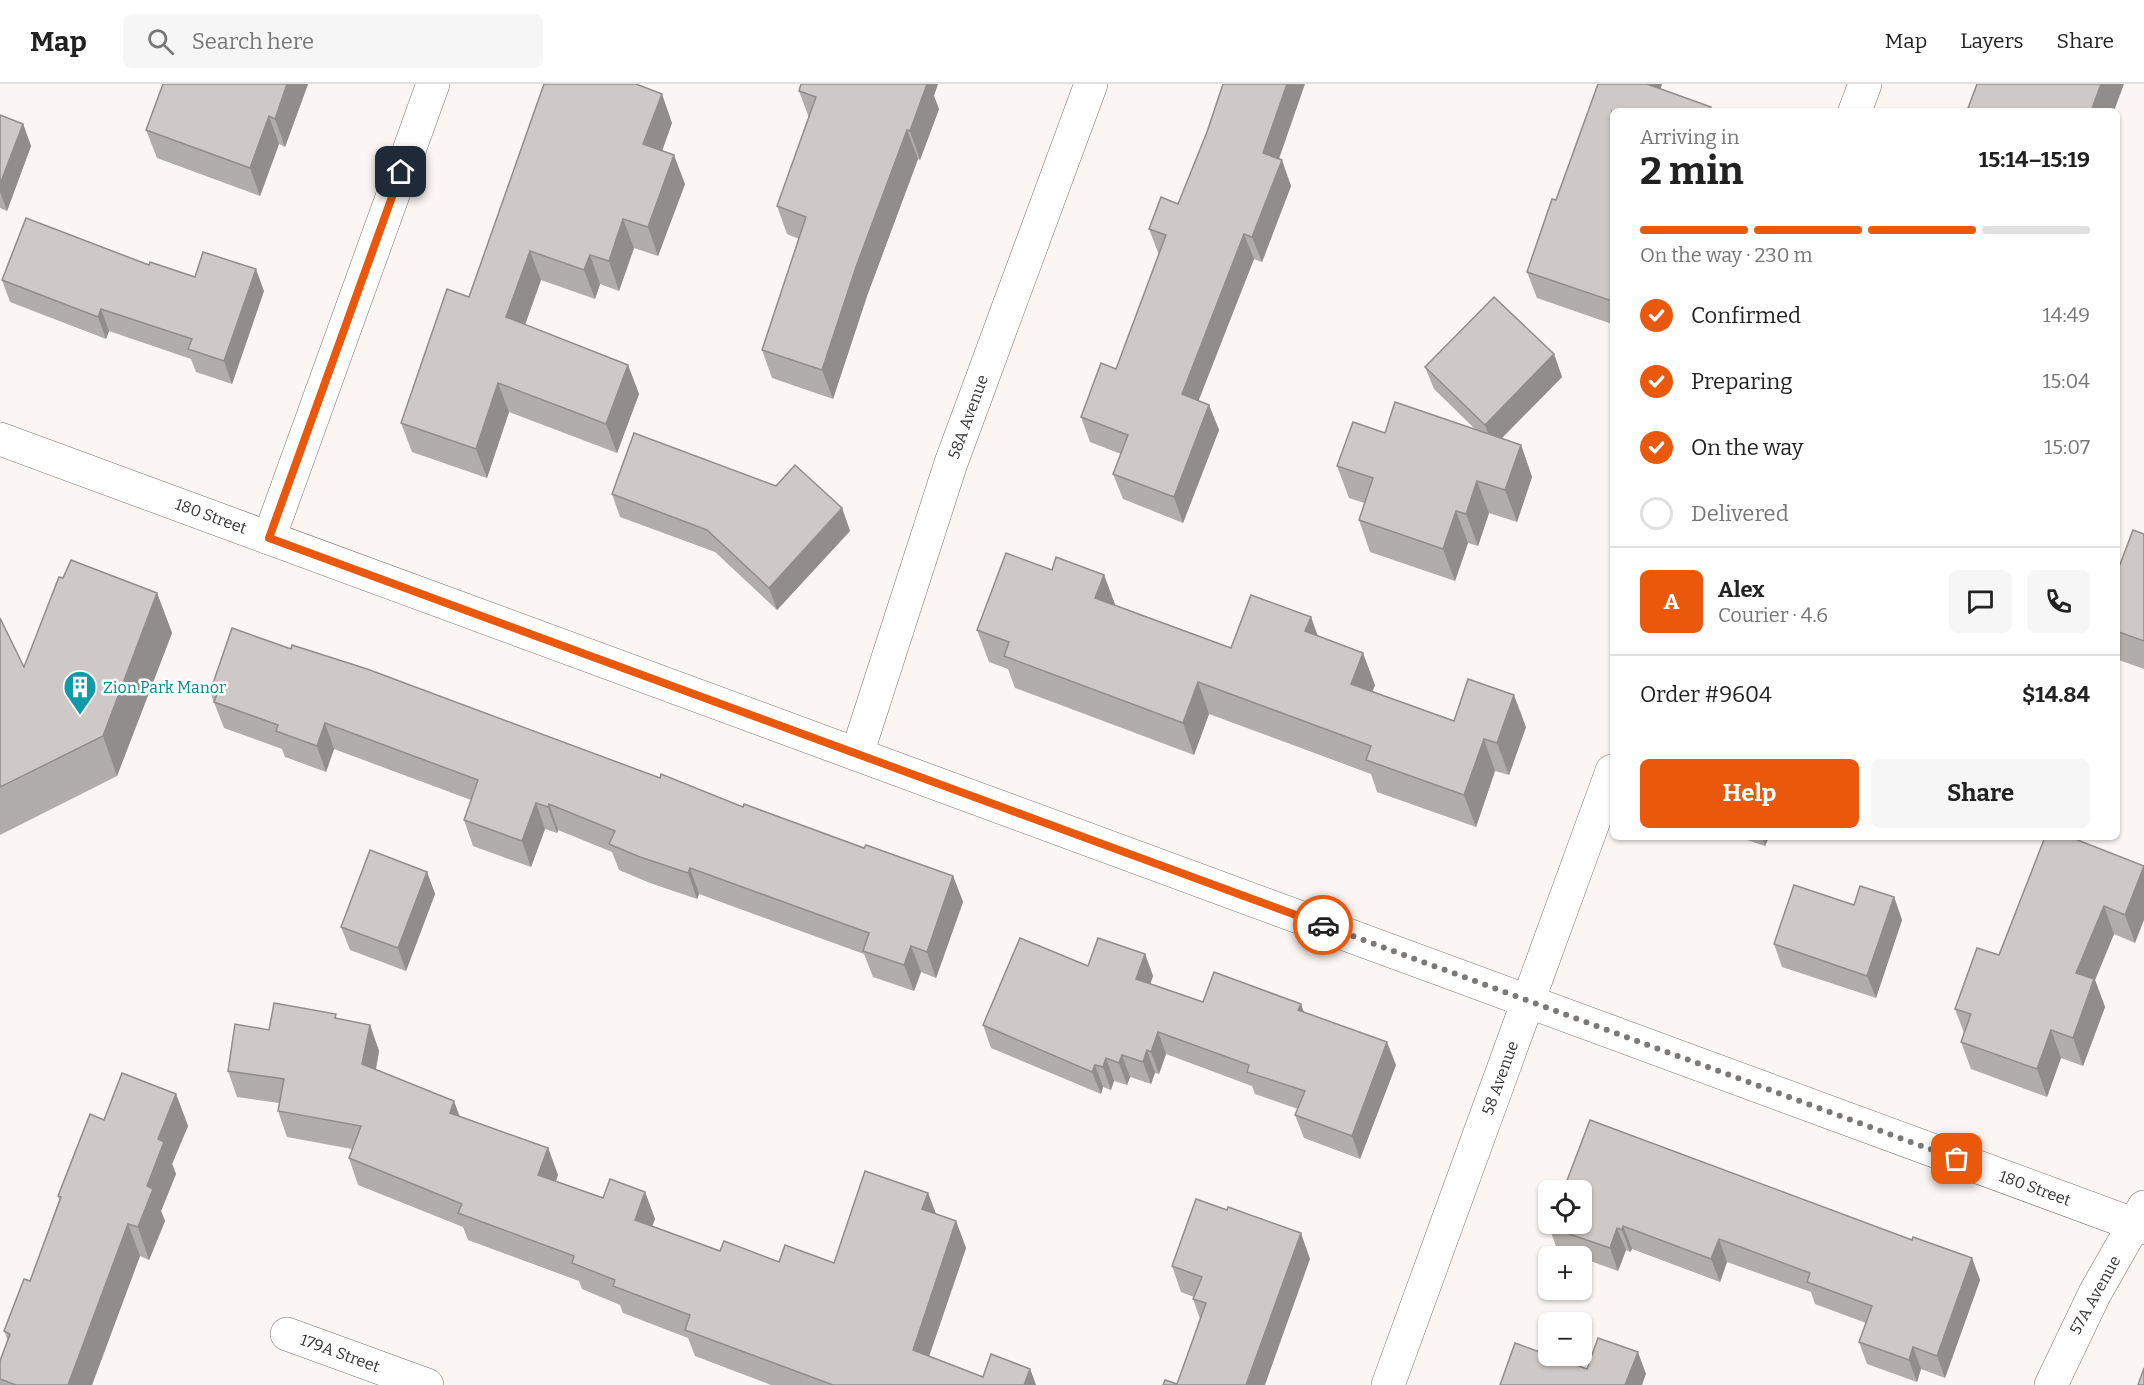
<!DOCTYPE html>
<html lang="en">
<head>
<meta charset="utf-8">
<style>
	body { margin:0; font-family:Bitter,serif; background:#f6f6f6; color:#222; height:100vh; display:flex; flex-direction:column; font-size:22px; white-space:nowrap }
	* { box-sizing:border-box; margin:0 }
	p { font-size:20px; color:#767676 }
	.icon { flex:none; width:33px; height:33px; fill:none; stroke:currentColor; stroke-width:2; stroke-linecap:round; stroke-linejoin:round }
	.map { position:relative; flex:1; overflow:hidden }
	.sheet { position:absolute; left:1610px; top:24px; width:510px; height:732px; display:flex; flex-direction:column; background:#fff; border-radius:9px; box-shadow:0 2px 4px #0004 }
	.sheet>* { flex:none }
	.tools { position:absolute; left:1538px; top:1096px; display:grid; gap:12px }
	.tools a { display:grid; place-items:center; width:54px; height:54px; border-radius:9px; background:#fff; box-shadow:0 2px 4px #0004; font-size:30px }
	.pin { position:absolute; display:grid; place-items:center; width:51px; height:51px; color:#fff; margin:-26px; border-radius:12px; box-shadow:0 3px 9px #0006 }
	.courier { position:absolute; display:grid; place-items:center; width:60px; height:60px; margin:-30px; border:4px solid #ea580c; border-radius:50%; background:#fff; color:#222; box-shadow:0 2px 8px #0007 }
	.headline em { font-style:normal; font-weight:700 }
	.headline div { display:flex; flex-direction:column-reverse }
	.headline { display:flex; align-items:center; justify-content:space-between; height:102px; padding:0 30px }
	h1 { font-size:39px; font-weight:700; line-height:45px }
	.bar { display:grid; grid-template-columns:repeat(4,1fr); gap:9px 6px; align-content:center; height:72px; padding:0 30px }
	.bar i { height:8px; border-radius:4px; background:#e0e0e0 }
	.bar .on { background:#ea580c }
	.bar p { grid-column:span 4 }
	.line { display:flex; align-items:center; gap:15px; padding:0 30px; border-top:2px solid #e0e0e0 }
	.line div { flex:1 }
	.round { display:grid; place-items:center; flex:none; width:63px; height:63px; border-radius:9px; background:#f6f6f6 }
	ol { padding:0 30px; list-style:none }
	li { display:flex; align-items:center; gap:18px; height:66px }
	li p { margin-inline-start:auto }
	li .icon { padding:6px; border-radius:50%; background:#ea580c; color:#fff; stroke-width:4 }
	li:last-child { color:#767676 }
	li i { width:33px; height:33px; border:3px solid #e0e0e0; border-radius:50% }
	.primary-button { display:flex; gap:12px; margin-top:auto; padding:12px 30px }
	.primary-button a { flex:1; height:69px; border-radius:9px; background:#ea580c; color:#fff; font-size:24px; font-weight:700; line-height:69px; text-align:center }
	.primary-button a+a { background:#f6f6f6; color:#222 }
	header { display:flex; align-items:center; gap:36px; box-sizing:border-box; height:84px; padding:0 30px; background:#fff; border-bottom:2px solid #e0e0e0 }
	header strong { font-size:28px }
	nav { display:flex; gap:33px; margin-inline-start:auto; font-size:21px }
	.search { width:420px; height:54px; background:#f6f6f6; display:flex; align-items:center; gap:15px; box-sizing:border-box; padding:0 21px; border-radius:9px; color:#767676; font-size:22px }
	.map>svg:first-child { display:block }
	.lines { fill:none; stroke-linecap:round; stroke-linejoin:round }
	.minor-casing { stroke:#787371; stroke-width:34 }
	.tertiary-casing { stroke:#787371; stroke-width:34 }
	.minor { stroke:#fff; stroke-width:33 }
	.tertiary { stroke:#fff; stroke-width:33 }
	.wall { fill:#b1adaa }
	.shaded-wall { fill:#908d8b }
	.building { fill:#cec9c6; stroke:#908d8b; stroke-width:1.5 }
	.done { stroke:#7b7876; stroke-width:6; stroke-dasharray:0 10.8 }
	.route { stroke:#ea580c; stroke-width:8 }
	.labels { text-anchor:middle; dominant-baseline:central; stroke-width:5; stroke-linejoin:round; paint-order:stroke }
	.street-label { font-size:16px; fill:#363433; stroke:#fff }
	.culture-label { font-size:16px; fill:#0d838f; stroke:#fff; text-anchor:start }
</style>
</head>
<body>
<header>
<strong>Map</strong>
<div class="search"><svg class="icon" aria-label="search" viewBox="0 0 24 24"><circle cx="10" cy="10" r="6"/><path d="M15 15l6 6"/></svg>Search here</div>
<nav><a>Map</a><a>Layers</a><a>Share</a></nav>
</header>
<div class="map">
<svg width="2144" height="1301" viewBox="0 0 2144 1301">
	<rect width="100%" height="100%" fill="#fbf6f3"/>
	<g class="lines">
		<g class="minor-casing">
			<g id="minor">
				<path d="M269 454 433 0"/>
				<path d="M857 670 951 379 1091 0"/>
				<path d="M287 1250 427 1301"/>
				<path d="M2051 1301 2095 1209 2144 1123"/>
			</g>
		</g>
		<g class="tertiary-casing">
			<g id="tertiary">
				<path d="M1855 27 1865 0"/>
				<path d="M0 355 2144 1144"/>
				<path d="M1388 1301 1612 687"/>
			</g>
		</g>
		<use href="#minor" class="minor"/>
		<use href="#tertiary" class="tertiary"/>
	</g>
	<g class="wall">
		<path d="M308 0 285 63 279 60 260 112 157 74 146 46Z"/>
		<path d="M1598 0H1662L1660 5 1612 27V240L1537 214 1527 188 1556 116Z"/>
		<path d="M642 1 672 39 662 67 685 100 658 172 634 164 619 207 600 200 595 215 541 196 525 241 628 281 639 310 617 369 509 328 487 394 412 368 401 339 469 213Z"/>
		<path d="M799 7 934 12 939 25 920 76 918 75 867 212 833 315 772 294 762 266 799 155 787 150 777 122 809 34Z"/>
		<path d="M0 31 23 40 31 62 7 127 0 124Z"/>
		<path d="M1279 75 1291 102 1262 178 1254 175 1198 317 1209 321 1219 346 1183 439 1123 415 1113 390 1121 370 1090 358 1081 333 1116 285 1159 171 1149 145 1178 120Z"/>
		<path d="M149 181 195 193 264 207 232 300 196 288 191 275 109 247 106 255 10 218 2 196Z"/>
		<path d="M1554 270 1562 293 1502 354 1521 361 1532 393 1517 438 1489 429 1478 462 1468 459 1455 497 1370 468 1359 436 1364 419 1349 414 1337 382 1385 349 1475 345 1434 305 1425 283Z"/>
		<path d="M776 402 842 424 850 447 777 526 715 468 620 433 612 410Z"/>
		<path d="M2144 450V585L2116 575V491Z"/>
		<path d="M1052 486 1104 491 1115 521 1231 564 1311 533 1318 552 1375 601 1372 607 1454 637 1526 643 1509 691 1495 687 1476 743 1377 708 1371 690 1209 630 1194 671 1015 604 1008 585 989 578 977 546Z"/>
		<path d="M63 494 157 509 172 549 117 692 0 751V534L24 583Z"/>
		<path d="M210 608 660 694 864 764 953 792 963 818 936 894 921 888 914 907 873 893 864 870 699 810 697 815 650 799 619 786 612 768 558 746 557 749 545 745 531 783 473 762 464 736 471 716 334 665 326 688 285 673 282 665 224 644Z"/>
		<path d="M1738 753H1769L1765 762Z"/>
		<path d="M2144 782 2135 859 2114 850 2095 896 2105 923 2083 982 2061 974 2047 1013 1971 985 1961 958 1964 949 1955 925 1999 871Z"/>
		<path d="M427 788 435 810 406 887 350 866 341 843Z"/>
		<path d="M1894 813 1902 836 1876 914 1782 883 1774 860 1854 821Z"/>
		<path d="M1145 870 1153 892 1150 900 1203 918 1301 920 1303 928 1396 981 1360 1075 1304 1054 1295 1031 1298 1025 1255 1010 1252 1002 1166 970 1159 990 1155 989 1151 1000 1130 993 1127 1001 1114 997 1111 1006 1103 1003 1101 1010 991 964 983 941 1088 882Z"/>
		<path d="M337 935 370 941 379 967 376 985 460 1032 548 1064 558 1091 556 1097 603 1114 645 1108 655 1135 652 1142 720 1167 779 1178 834 1179 928 1109 936 1130 956 1137 966 1164 929 1272 983 1293 1030 1285 1036 1301H771L695 1272 688 1254 623 1229 620 1221 582 1205 579 1197 468 1156 463 1143 358 1101 349 1074 352 1065 287 1053 278 1027 279 1019 237 1013 228 987 269 946Z"/>
		<path d="M176 1010 188 1042 172 1080 176 1090 161 1127 165 1137 149 1176 140 1172 92 1301H0V1277L8 1257 4 1247 30 1197 59 1116 58 1112Z"/>
		<path d="M1581 1140 1912 1156 1972 1174 1980 1196 1945 1294 1921 1285 1917 1298 1867 1280 1859 1258 1866 1239 1815 1220 1811 1208 1727 1178 1720 1198 1632 1165 1630 1168 1626 1166 1618 1187 1557 1165 1549 1143Z"/>
		<path d="M1310 1175 1177 1300 1200 1235 1193 1215 1194 1213 1181 1208 1172 1182Z"/>
	</g>
	<g class="shaded-wall">
		<path d="M287 0H308L285 63 275 35Z"/>
		<path d="M923 0H938L934 12 939 25 920 76 910 47Z"/>
		<path d="M1287 0H1305L1272 95 1263 69Z"/>
		<path d="M1644 0H1662L1653 26Z"/>
		<path d="M2101 0H2124L2114 27H2091Z"/>
		<path d="M662 10 672 39 654 89 643 60Z"/>
		<path d="M269 32 279 60 260 112 250 84Z"/>
		<path d="M23 40 31 62 7 127 0 108V100Z"/>
		<path d="M907 46 918 75 867 212 833 315 822 286 856 183Z"/>
		<path d="M674 71 685 100 658 172 648 143Z"/>
		<path d="M1282 76 1291 102 1262 178 1252 153Z"/>
		<path d="M623 135 634 164 619 207 609 177Z"/>
		<path d="M1244 150 1254 175 1191 336 1182 310Z"/>
		<path d="M530 167 541 196 517 263 506 233Z"/>
		<path d="M590 171 600 200 595 215 584 186Z"/>
		<path d="M256 185 264 207 232 300 224 277Z"/>
		<path d="M101 225 109 247 106 255 98 233Z"/>
		<path d="M1554 270 1562 293 1493 363 1485 341Z"/>
		<path d="M628 281 639 310 617 369 606 340Z"/>
		<path d="M498 299 509 328 487 394 476 365Z"/>
		<path d="M1209 321 1219 346 1183 439 1174 413Z"/>
		<path d="M1521 361 1532 393 1517 438 1505 406Z"/>
		<path d="M1477 397 1489 429 1478 462 1466 430Z"/>
		<path d="M842 424 850 447 777 526 769 504Z"/>
		<path d="M1456 427 1468 459 1455 497 1443 465Z"/>
		<path d="M1104 491 1116 523 1095 514Z"/>
		<path d="M157 509 172 549 117 692 103 652Z"/>
		<path d="M1311 533 1322 565 1305 547Z"/>
		<path d="M1363 569 1375 601 1363 632 1351 600Z"/>
		<path d="M1198 598 1209 630 1194 671 1183 639Z"/>
		<path d="M1514 611 1526 643 1509 691 1497 659Z"/>
		<path d="M325 639 334 665 326 688 317 662Z"/>
		<path d="M1484 655 1495 687 1476 743 1464 711Z"/>
		<path d="M536 719 545 745 531 783 522 757Z"/>
		<path d="M549 720 558 746 557 749 548 723Z"/>
		<path d="M1762 753H1769L1765 762Z"/>
		<path d="M2144 782V836L2135 859 2125 831Z"/>
		<path d="M690 784 699 810 697 815 688 789Z"/>
		<path d="M427 788 435 810 406 887 398 864Z"/>
		<path d="M953 792 963 818 936 894 927 868Z"/>
		<path d="M1894 813 1902 836 1876 914 1867 892Z"/>
		<path d="M2104 822 2114 850 2095 896 2105 923 2083 982 2073 954 2076 889Z"/>
		<path d="M911 862 921 888 914 907 904 881Z"/>
		<path d="M1145 870 1153 892 1144 918 1136 895Z"/>
		<path d="M1301 920 1309 942 1298 926Z"/>
		<path d="M370 941 379 967 372 1007 362 980Z"/>
		<path d="M2051 946 2061 974 2047 1013 2037 985Z"/>
		<path d="M1158 948 1166 970 1159 990 1151 968Z"/>
		<path d="M1387 958 1396 981 1360 1075 1352 1052Z"/>
		<path d="M1147 966 1155 989 1151 1000 1143 978Z"/>
		<path d="M1122 971 1130 993 1127 1001 1119 979Z"/>
		<path d="M1106 974 1114 997 1111 1006 1103 983Z"/>
		<path d="M1095 981 1103 1003 1101 1010 1092 988Z"/>
		<path d="M176 1010 188 1042 172 1080 176 1090 161 1127 165 1137 149 1176 138 1143 158 1055Z"/>
		<path d="M454 1017 464 1044 450 1029Z"/>
		<path d="M548 1064 558 1091 548 1117 538 1091Z"/>
		<path d="M645 1108 655 1135 644 1163 635 1136Z"/>
		<path d="M928 1109 938 1135 922 1125Z"/>
		<path d="M956 1137 966 1164 922 1293 913 1266Z"/>
		<path d="M128 1140 140 1172 92 1301H68Z"/>
		<path d="M1623 1142 1632 1165 1630 1168 1622 1146Z"/>
		<path d="M1617 1144 1626 1166 1618 1187 1610 1164Z"/>
		<path d="M1301 1149 1310 1175 1265 1301H1246Z"/>
		<path d="M1719 1155 1727 1178 1720 1198 1711 1175Z"/>
		<path d="M1972 1174 1980 1196 1945 1294 1937 1272Z"/>
		<path d="M1913 1263 1921 1285 1917 1298 1909 1276Z"/>
		<path d="M1638 1268 1646 1290 1642 1301H1625Z"/>
		<path d="M1030 1285 1036 1301H1024Z"/>
	</g>
	<g class="building">
		<path d="M163 0H287L275 35 269 32 250 84 146 46Z"/>
		<path d="M544 0H636L662 10 643 60 674 71 648 143 623 135 609 177 590 171 584 186 530 167 506 233 628 281 606 340 498 299 476 365 401 339 447 205 469 213Z"/>
		<path d="M801 0H927L910 47 907 46 856 183 822 286 762 266 806 133 777 122 816 13 799 7Z"/>
		<path d="M1223 0H1287L1263 69 1282 76 1252 153 1244 150 1182 310 1209 321 1174 413 1113 390 1128 351 1081 333 1101 279 1116 285 1166 151 1149 145 1161 113 1178 120 1207 48Z"/>
		<path d="M1598 0H1647L1711 23 1710 27H1612V217L1527 188 1552 115 1556 116Z"/>
		<path d="M1977 0H2101L2091 27H1977L1968 24Z"/>
		<path d="M0 31 23 40 0 100Z"/>
		<path d="M26 134 149 181 150 178 195 193 203 168 256 185 224 277 188 265 192 255 101 225 98 233 2 196Z"/>
		<path d="M1494 213 1554 270 1485 341 1425 283Z"/>
		<path d="M1395 318 1521 361 1505 406 1477 397 1466 430 1456 427 1443 465 1359 436 1373 394 1337 382 1353 338 1385 349Z"/>
		<path d="M634 349 776 402 795 381 842 424 769 504 707 446 612 410Z"/>
		<path d="M2133 446 2144 450V557L2116 547V491Z"/>
		<path d="M1006 469 1052 486 1056 473 1104 491 1095 514 1231 564 1251 511 1311 533 1305 547 1363 569 1351 600 1454 637 1468 595 1514 611 1497 659 1484 655 1464 711 1366 676 1371 662 1198 598 1183 639 1004 572 1009 558 977 546Z"/>
		<path d="M71 476 157 509 103 652 0 703V534L24 583 59 493 63 494Z"/>
		<path d="M232 544 291 565 292 561 367 585 660 694 661 690 743 723 744 720 864 764 866 761 953 792 927 868 911 862 904 881 863 867 869 849 690 784 688 789 640 773 609 760 615 747 549 720 548 723 536 719 522 757 464 736 478 696 325 639 317 662 276 647 278 641 214 618 217 610 210 608Z"/>
		<path d="M2045 753H2070L2144 782 2125 831 2104 822 2076 889 2094 895 2073 954 2051 946 2037 985 1961 958 1971 930 1955 925 1977 864 1999 871Z"/>
		<path d="M370 766 427 788 398 864 341 843Z"/>
		<path d="M1794 801 1854 821 1860 802 1894 813 1867 892 1774 860Z"/>
		<path d="M1020 854 1088 882 1098 854 1145 870 1136 895 1203 918 1214 888 1301 920 1298 926 1387 958 1352 1052 1295 1031 1305 1007 1247 988 1249 981 1158 948 1151 968 1147 966 1143 978 1122 971 1119 979 1106 974 1103 983 1095 981 1092 988 983 941Z"/>
		<path d="M274 919 336 930 335 934 370 941 362 980 454 1017 450 1029 548 1064 538 1091 603 1114 610 1095 645 1108 635 1136 720 1167 724 1157 779 1178 785 1161 834 1179 865 1087 928 1109 922 1125 956 1137 913 1266 983 1293 991 1270 1030 1285 1024 1301H833L685 1246 690 1231 613 1202 615 1196 572 1179 574 1172 458 1129 462 1120 349 1074 361 1042 278 1027 284 995 228 987 235 940 269 946Z"/>
		<path d="M122 989 176 1010 158 1055 164 1058 147 1102 153 1105 138 1143 128 1140 68 1301H16L0 1295V1277L10 1250 4 1247 24 1195 30 1197 61 1113 58 1112 90 1030 104 1036Z"/>
		<path d="M1590 1036 1912 1156 1913 1153 1972 1174 1937 1272 1913 1263 1909 1276 1859 1258 1872 1222 1807 1198 1810 1189 1719 1155 1711 1175 1623 1142 1622 1146 1617 1144 1610 1164 1549 1143 1550 1140H1581V1107H1563Z"/>
		<path d="M1196 1115 1227 1126 1228 1123 1301 1149 1246 1301H1163L1165 1296 1177 1300 1206 1219 1193 1215 1202 1193 1172 1182Z"/>
		<path d="M1598 1254 1638 1268 1625 1301H1500L1515 1259 1548 1271V1272H1551L1587 1285Z"/>
		<path d="M2144 1284V1301H2138Z"/>
	</g>
	<g class="lines">
		<path class="done" d="M1323 841 1957 1075"/>
		<path class="route" d="M401 88 269 454 1323 841"/>
	</g>
	<defs>
		<g id="building-pin" transform="scale(1.725)"><path d="M0 17L-7.5 6A9.5 9.5 0 1 1 7.5 6Z" fill="#0f9aa8" stroke="#fff"/><path d="M-4-6H4V6H1V3H-1V6H-4ZM-2.5-4.3h1.7v1.8h-1.7ZM.8-4.3h1.7v1.8H.8ZM-2.5-1h1.7V.8h-1.7ZM.8-1h1.7V.8H.8Z" fill="#fff"/></g>
	</defs>
	<g fill-rule="evenodd">
		<use href="#building-pin" x="80" y="603"/>
	</g>
	<g class="labels">
		<g class="street-label">
			<text transform="translate(968 333) rotate(-70)">58A Avenue</text>
			<text transform="translate(211 432) rotate(20)">180 Street</text>
			<text transform="translate(1500 994) rotate(-70)">58 Avenue</text>
			<text transform="translate(2035 1104) rotate(20)">180 Street</text>
			<text transform="translate(2095 1211) rotate(-61)">57A Avenue</text>
			<text transform="translate(340 1269) rotate(20)">179A Street</text>
		</g>
		<g class="culture-label">
			<text x="103" y="603">Zion Park Manor</text>
		</g>
	</g>
</svg>
<div class="tools">
<a><svg class="icon" aria-label="locate" viewBox="0 0 24 24"><circle cx="12" cy="12" r="6"/><path d="M12 2v4M12 18v4M2 12h4M18 12h4"/></svg></a>
<a>+</a>
<a>−</a>
</div>
<div class="pin" style="left:1957px;top:1075px;background:#ea580c"><svg class="icon" aria-label="bag" viewBox="0 0 24 24"><path d="M5 8h14l-1 12H6zM9 8a3 3 0 0 1 6 0"/></svg></div>
<div class="pin" style="left:401px;top:88px;background:#1f2937"><svg class="icon" aria-label="home" viewBox="0 0 24 24"><path d="M3 11l9-7 9 7M6 9v11h12V9"/></svg></div>
<div class="courier" style="left:1323px;top:841px"><svg class="icon" aria-label="car" viewBox="0 0 24 24"><path d="M5 17H2v-5l4-1 3-4h7l3 4 3 1v5h-3M9 17h6M6 11h13"/><circle cx="7" cy="17" r="2"/><circle cx="17" cy="17" r="2"/></svg></div>
<section class="sheet">
<div class="headline"><div><h1>2 min</h1><p>Arriving in</p></div><em>15:14–15:19</em></div>
<div class="bar"><i class="on"></i><i class="on"></i><i class="on"></i><i></i><p>On the way · 230 m</p></div>
<ol>
<li><svg class="icon" aria-label="check" viewBox="0 0 24 24"><path d="M5 12l5 5 9-10"/></svg>Confirmed<p>14:49</p></li>
<li><svg class="icon" aria-label="check" viewBox="0 0 24 24"><path d="M5 12l5 5 9-10"/></svg>Preparing<p>15:04</p></li>
<li><svg class="icon" aria-label="check" viewBox="0 0 24 24"><path d="M5 12l5 5 9-10"/></svg>On the way<p>15:07</p></li>
<li><i></i>Delivered</li>
</ol>
<div class="line" style="height:108px"><b class="round" style="background:#ea580c;color:#fff">A</b><div><b>Alex</b><p>Courier · 4.6</p></div><a class="round"><svg class="icon" aria-label="chat" viewBox="0 0 24 24"><path d="M4 5h16v11H9l-5 4z"/></svg></a><a class="round"><svg class="icon" aria-label="phone" viewBox="0 0 24 24"><path d="M5 4h4l2 5-3 2q2 4 5 5l2-3 5 2v4C11 20 4 13 5 4z"/></svg></a></div>
<div class="line" style="height:78px"><div>Order #9604</div><b>$14.84</b></div>
<div class="primary-button"><a>Help</a><a>Share</a></div>
</section>
</div>
</body>
</html>
